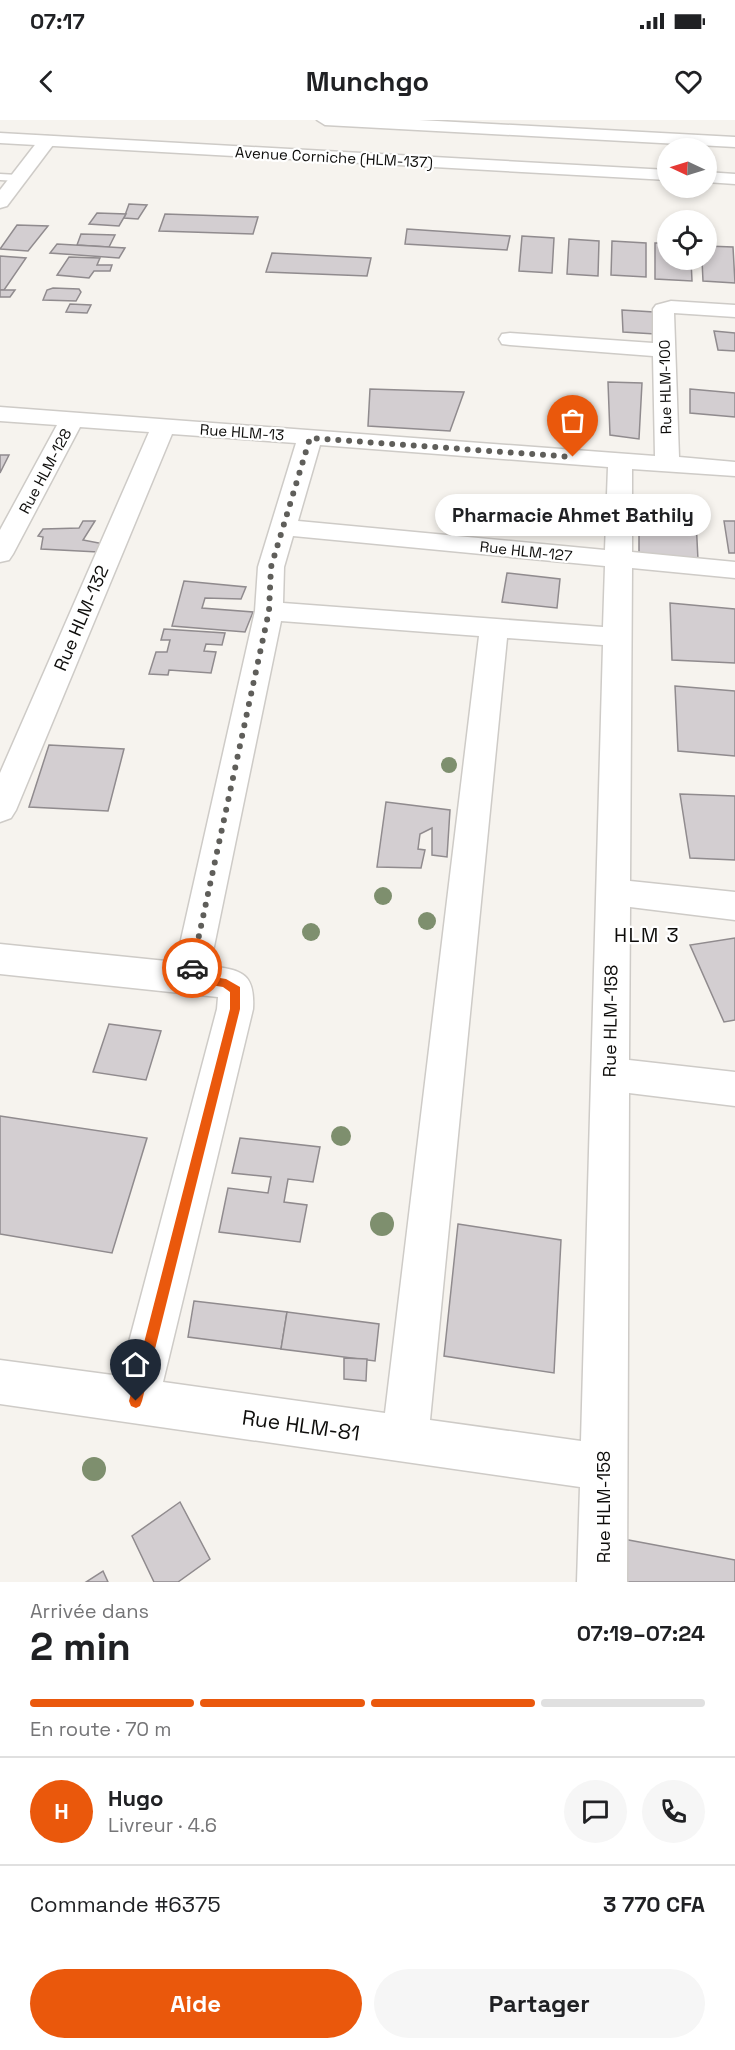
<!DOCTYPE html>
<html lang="fr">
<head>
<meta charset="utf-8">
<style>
	body { margin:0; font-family:"Space Grotesk",sans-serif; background:#f6f6f6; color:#202124; height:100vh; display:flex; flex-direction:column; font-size:22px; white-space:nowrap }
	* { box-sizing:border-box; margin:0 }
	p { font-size:20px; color:#757577 }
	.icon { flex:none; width:33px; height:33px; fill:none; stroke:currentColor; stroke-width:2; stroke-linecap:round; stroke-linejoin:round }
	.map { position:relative; height:1462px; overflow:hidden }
	.panel { display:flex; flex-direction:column; background:#fff; flex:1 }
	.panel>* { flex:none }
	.needle { width:39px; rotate:274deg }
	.fabs { position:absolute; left:657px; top:18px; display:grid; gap:12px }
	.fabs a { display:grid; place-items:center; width:60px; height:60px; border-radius:50%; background:#fff; box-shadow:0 3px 9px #0003; font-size:30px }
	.pin { position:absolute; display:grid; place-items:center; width:51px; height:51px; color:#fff; margin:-62px -26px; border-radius:50% 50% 50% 0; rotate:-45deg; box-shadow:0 0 6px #0007 }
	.pin .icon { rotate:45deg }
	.courier { position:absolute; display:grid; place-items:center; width:60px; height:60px; margin:-30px; border:4px solid #ea580c; border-radius:50%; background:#fff; color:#222; box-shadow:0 2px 8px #0007 }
	.bubble { position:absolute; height:42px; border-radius:21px; background:#fff; box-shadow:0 3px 9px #0003; font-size:20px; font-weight:600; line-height:42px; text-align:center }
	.headline em { font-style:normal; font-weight:600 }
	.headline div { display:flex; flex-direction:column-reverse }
	.headline { display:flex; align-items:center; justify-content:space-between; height:102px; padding:0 30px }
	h1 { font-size:39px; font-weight:600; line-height:45px }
	.bar { display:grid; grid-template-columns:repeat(4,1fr); gap:9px 6px; align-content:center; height:72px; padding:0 30px }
	.bar i { height:8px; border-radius:4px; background:#e0e0e0 }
	.bar .active { background:#ea580c }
	.bar p { grid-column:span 4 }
	.line { display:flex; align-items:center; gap:15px; padding:0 30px; border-top:2px solid #e0e0e0 }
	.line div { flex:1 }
	.round { display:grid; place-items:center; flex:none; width:63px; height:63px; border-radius:32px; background:#f6f6f6 }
	.cta { display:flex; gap:12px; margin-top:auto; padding:12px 30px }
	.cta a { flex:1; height:69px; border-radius:36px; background:#ea580c; color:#fff; font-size:24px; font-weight:600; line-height:69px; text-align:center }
	.cta a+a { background:#f6f6f6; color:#202124 }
	.status { display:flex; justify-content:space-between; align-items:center; height:42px; padding:0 30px; background:#fff; direction:ltr }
	.status svg { height:16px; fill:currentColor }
	header { display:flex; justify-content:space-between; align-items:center; height:78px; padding:0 30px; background:#fff; font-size:27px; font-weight:600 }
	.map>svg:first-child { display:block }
	.building { fill:#d3ced1; stroke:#908b8e; stroke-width:1.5 }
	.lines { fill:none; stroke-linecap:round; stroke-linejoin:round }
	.lane-casing { stroke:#cecbc7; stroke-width:3 }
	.street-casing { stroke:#cecbc7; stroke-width:3 }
	.secondary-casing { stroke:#cecbc7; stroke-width:3 }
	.highway-casing { stroke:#cecbc7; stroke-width:3 }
	.lane { fill:#fff; fill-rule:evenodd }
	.street { fill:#fff; fill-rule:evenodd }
	.secondary { fill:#fff; fill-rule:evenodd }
	.highway { fill:#fff; fill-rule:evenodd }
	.tree { fill:#7e8f6e }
	.route { fill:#ea580c }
	.done { stroke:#5f5e5a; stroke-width:6; stroke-dasharray:0 10.8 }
	.labels { text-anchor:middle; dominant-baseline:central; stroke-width:4.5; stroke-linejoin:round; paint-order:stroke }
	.far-street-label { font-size:15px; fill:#0e0d0b; stroke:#fff }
	.street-label { font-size:18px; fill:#0e0d0b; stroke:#fff }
	.neighbourhood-label { font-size:20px; letter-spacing:1.5px; fill:#0e0d0b; stroke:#fff }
	.near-street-label { font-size:21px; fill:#0e0d0b; stroke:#fff }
</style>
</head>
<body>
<div class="status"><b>07:17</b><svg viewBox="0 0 49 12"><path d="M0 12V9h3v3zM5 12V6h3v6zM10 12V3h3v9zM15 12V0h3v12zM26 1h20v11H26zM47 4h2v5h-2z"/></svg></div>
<header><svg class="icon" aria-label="back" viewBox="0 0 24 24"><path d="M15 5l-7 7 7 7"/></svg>Munchgo<svg class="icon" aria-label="heart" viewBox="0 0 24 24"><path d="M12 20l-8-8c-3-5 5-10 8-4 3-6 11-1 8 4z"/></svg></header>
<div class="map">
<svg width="735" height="1462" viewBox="0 0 735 1462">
	<rect width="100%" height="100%" fill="#f6f3ee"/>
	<g class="building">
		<path d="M129 84 147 85 138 99 124 98Z"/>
		<path d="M97 93 126 94 119 106 89 104Z"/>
		<path d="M165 94 258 97 253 114 159 111Z"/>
		<path d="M17 105 48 106 28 131 0 129Z"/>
		<path d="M407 109 510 116 507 130 405 124Z"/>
		<path d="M81 114 115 115 109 127 77 125Z"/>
		<path d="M522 116 554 118 552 153 519 151Z"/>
		<path d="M569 119 599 121 598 156 567 154Z"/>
		<path d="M612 121 646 123V157L611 155Z"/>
		<path d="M655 123H668V140H691L692 161 655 159Z"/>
		<path d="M57 124 109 127 125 128 119 138 50 133Z"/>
		<path d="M706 126 733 127 735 163 703 161 702 140H706Z"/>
		<path d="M272 133 371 138 367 156 266 152Z"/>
		<path d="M0 136 26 138 4 170H0Z"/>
		<path d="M69 137 100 138 97 145H112L110 151H94L89 158 57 155Z"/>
		<path d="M53 168 79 169 81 172 76 181 43 180 47 170Z"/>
		<path d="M0 170H15L10 177H0Z"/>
		<path d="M70 184 91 185 87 193 66 192Z"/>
		<path d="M622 190 654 192 655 214 623 212Z"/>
		<path d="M714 211 735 213V231L718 230Z"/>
		<path d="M608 262 642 263 639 319 610 315Z"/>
		<path d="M370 269 464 272 450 311 368 306Z"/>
		<path d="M690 269 735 273V297L690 293Z"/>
		<path d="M0 335H9L0 353Z"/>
		<path d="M639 396 696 400 698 440 639 435Z"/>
		<path d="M83 401H95L83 420 104 424 98 432 41 429 43 417 38 416 43 409 79 408Z"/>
		<path d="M724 401H735V433H729Z"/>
		<path d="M507 453 560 459 557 488 502 482Z"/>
		<path d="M184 461 246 467 241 479 205 478 202 488 253 492 245 512 172 506Z"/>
		<path d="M670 483 735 489V543L672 540Z"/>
		<path d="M164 509 225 513 222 525 206 524 204 531 216 532 211 553 169 550 168 555 149 554 156 532H167L170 520H161Z"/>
		<path d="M675 566 735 571V636L678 631Z"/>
		<path d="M49 625 124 629 108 691 29 687Z"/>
		<path d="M680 674 735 676V740L690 738Z"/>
		<path d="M386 682 450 690 447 737 432 735V708L420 714 418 729 425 730 421 748 377 747Z"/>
		<path d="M735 818V900L724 902 690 825Z"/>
		<path d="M109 904 161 911 146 960 93 952Z"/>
		<path d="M0 996 147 1018 112 1133 0 1114Z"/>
		<path d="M240 1018 320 1027 313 1062 288 1059 284 1082 307 1085 300 1122 219 1112 228 1068 268 1073 271 1057 232 1053Z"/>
		<path d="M458 1104 561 1120 554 1253 444 1236Z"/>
		<path d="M194 1181 287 1192 281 1229 188 1217Z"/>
		<path d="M287 1192 379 1204 375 1241 281 1229Z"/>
		<path d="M344 1238 367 1239 366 1261 344 1259Z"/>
		<path d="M180 1382 210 1439 178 1462H154L132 1416Z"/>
		<path d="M618 1418 735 1440V1462H616Z"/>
		<path d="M103 1451 108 1462H86Z"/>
	</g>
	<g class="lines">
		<g class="lane-casing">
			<path id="lane" d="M0 54 18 55 23 58 18 61 0 60Z"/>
		</g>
		<g class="street-casing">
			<g id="street">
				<path d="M47 16 53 17 56 21 7 86 0 88V70L41 17Z"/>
				<path d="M671 181 735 185V197L674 193 679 337 735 342V356L632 349V432L735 442V458L632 448 630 761 735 772V800L630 787 629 940 735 952V986L629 973 627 1462H577L580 1367 0 1284V1240L120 1256 217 889 218 877 0 854V824L176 842 255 491 258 447 296 323 172 314 16 690 11 698 0 702V653L149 312 80 307 13 434 9 440 0 442V410L57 305 0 301V287L655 336 653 236 510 225 502 224 499 219 502 214 510 213 653 223V189L656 185ZM320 325 608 347 605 430 298 401ZM293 416 605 446 603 507 283 483 284 447ZM281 501 479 516 385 1293 163 1262 253 889C255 854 243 850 210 846ZM507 518 603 525 581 1321 430 1300Z"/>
			</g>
		</g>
		<g class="secondary-casing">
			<g id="secondary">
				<path d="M0 13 668 50V60L0 23Z"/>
				<path d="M706 52 735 54V64L706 62Z"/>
			</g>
		</g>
		<g class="highway-casing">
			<path id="highway" d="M317 0H419L735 17V27L325 5Z"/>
		</g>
		<use href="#lane" class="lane"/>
		<use href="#street" class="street"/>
		<use href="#secondary" class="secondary"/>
		<use href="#highway" class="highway"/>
	</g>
	<g class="tree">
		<circle cx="449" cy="645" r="8"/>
		<circle cx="383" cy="776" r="9"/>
		<circle cx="427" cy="801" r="9"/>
		<circle cx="311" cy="812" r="9"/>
		<circle cx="341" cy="1016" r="10"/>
		<circle cx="382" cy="1104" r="12"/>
		<circle cx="94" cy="1349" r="12"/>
	</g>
	<path class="route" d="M192 844 197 848 196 854 226 859 240 867V889L142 1281 140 1286 136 1288 131 1286 129 1281 230 889V872L223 867 186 861 187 848Z"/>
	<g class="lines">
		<path class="done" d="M192 848 269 491 271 447 310 318 573 337"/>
	</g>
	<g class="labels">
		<g class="far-street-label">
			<text transform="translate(334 37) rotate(3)">Avenue Corniche (HLM-137)</text>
			<text transform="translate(665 267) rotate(-91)">Rue HLM-100</text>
			<text transform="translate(242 312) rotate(4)">Rue HLM-13</text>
			<text transform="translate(45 351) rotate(-62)">Rue HLM-128</text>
			<text transform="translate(526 431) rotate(6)">Rue HLM-127</text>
		</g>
		<g class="street-label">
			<text transform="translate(81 498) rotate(-67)">Rue HLM-132</text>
			<text transform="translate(610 901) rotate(-89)">Rue HLM-158</text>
			<text transform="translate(603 1387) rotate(-90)">Rue HLM-158</text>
		</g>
		<g class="neighbourhood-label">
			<text x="647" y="815">HLM 3</text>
		</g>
		<g class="near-street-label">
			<text transform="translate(301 1305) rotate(8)">Rue HLM-81</text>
		</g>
	</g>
</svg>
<div class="fabs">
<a><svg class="needle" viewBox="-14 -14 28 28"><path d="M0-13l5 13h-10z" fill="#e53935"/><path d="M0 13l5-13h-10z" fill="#757577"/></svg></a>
<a><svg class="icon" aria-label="locate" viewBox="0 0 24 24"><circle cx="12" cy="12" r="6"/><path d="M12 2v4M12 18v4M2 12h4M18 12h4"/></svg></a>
</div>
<div class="pin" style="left:573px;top:337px;background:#ea580c"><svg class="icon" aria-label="bag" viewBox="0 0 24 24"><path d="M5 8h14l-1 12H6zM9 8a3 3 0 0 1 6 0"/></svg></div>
<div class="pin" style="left:136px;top:1281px;background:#1f2937"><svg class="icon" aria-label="home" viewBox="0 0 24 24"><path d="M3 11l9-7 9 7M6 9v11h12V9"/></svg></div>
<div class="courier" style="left:192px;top:848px"><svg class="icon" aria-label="car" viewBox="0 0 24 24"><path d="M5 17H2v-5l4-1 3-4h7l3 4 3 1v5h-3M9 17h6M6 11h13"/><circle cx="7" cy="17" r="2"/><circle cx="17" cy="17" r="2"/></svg></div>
<div class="bubble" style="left:435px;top:374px;width:276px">Pharmacie Ahmet Bathily</div>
</div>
<section class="panel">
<div class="headline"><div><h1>2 min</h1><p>Arrivée dans</p></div><em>07:19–07:24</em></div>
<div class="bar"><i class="active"></i><i class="active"></i><i class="active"></i><i></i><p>En route · 70 m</p></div>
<div class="line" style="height:108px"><b class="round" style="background:#ea580c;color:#fff">H</b><div><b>Hugo</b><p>Livreur · 4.6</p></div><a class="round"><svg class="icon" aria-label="chat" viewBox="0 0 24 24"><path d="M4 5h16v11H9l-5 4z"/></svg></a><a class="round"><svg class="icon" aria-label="phone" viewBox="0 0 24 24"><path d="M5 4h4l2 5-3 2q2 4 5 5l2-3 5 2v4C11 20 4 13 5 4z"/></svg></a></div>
<div class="line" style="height:78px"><div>Commande #6375</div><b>3 770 CFA</b></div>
<div class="cta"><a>Aide</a><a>Partager</a></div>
</section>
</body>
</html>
